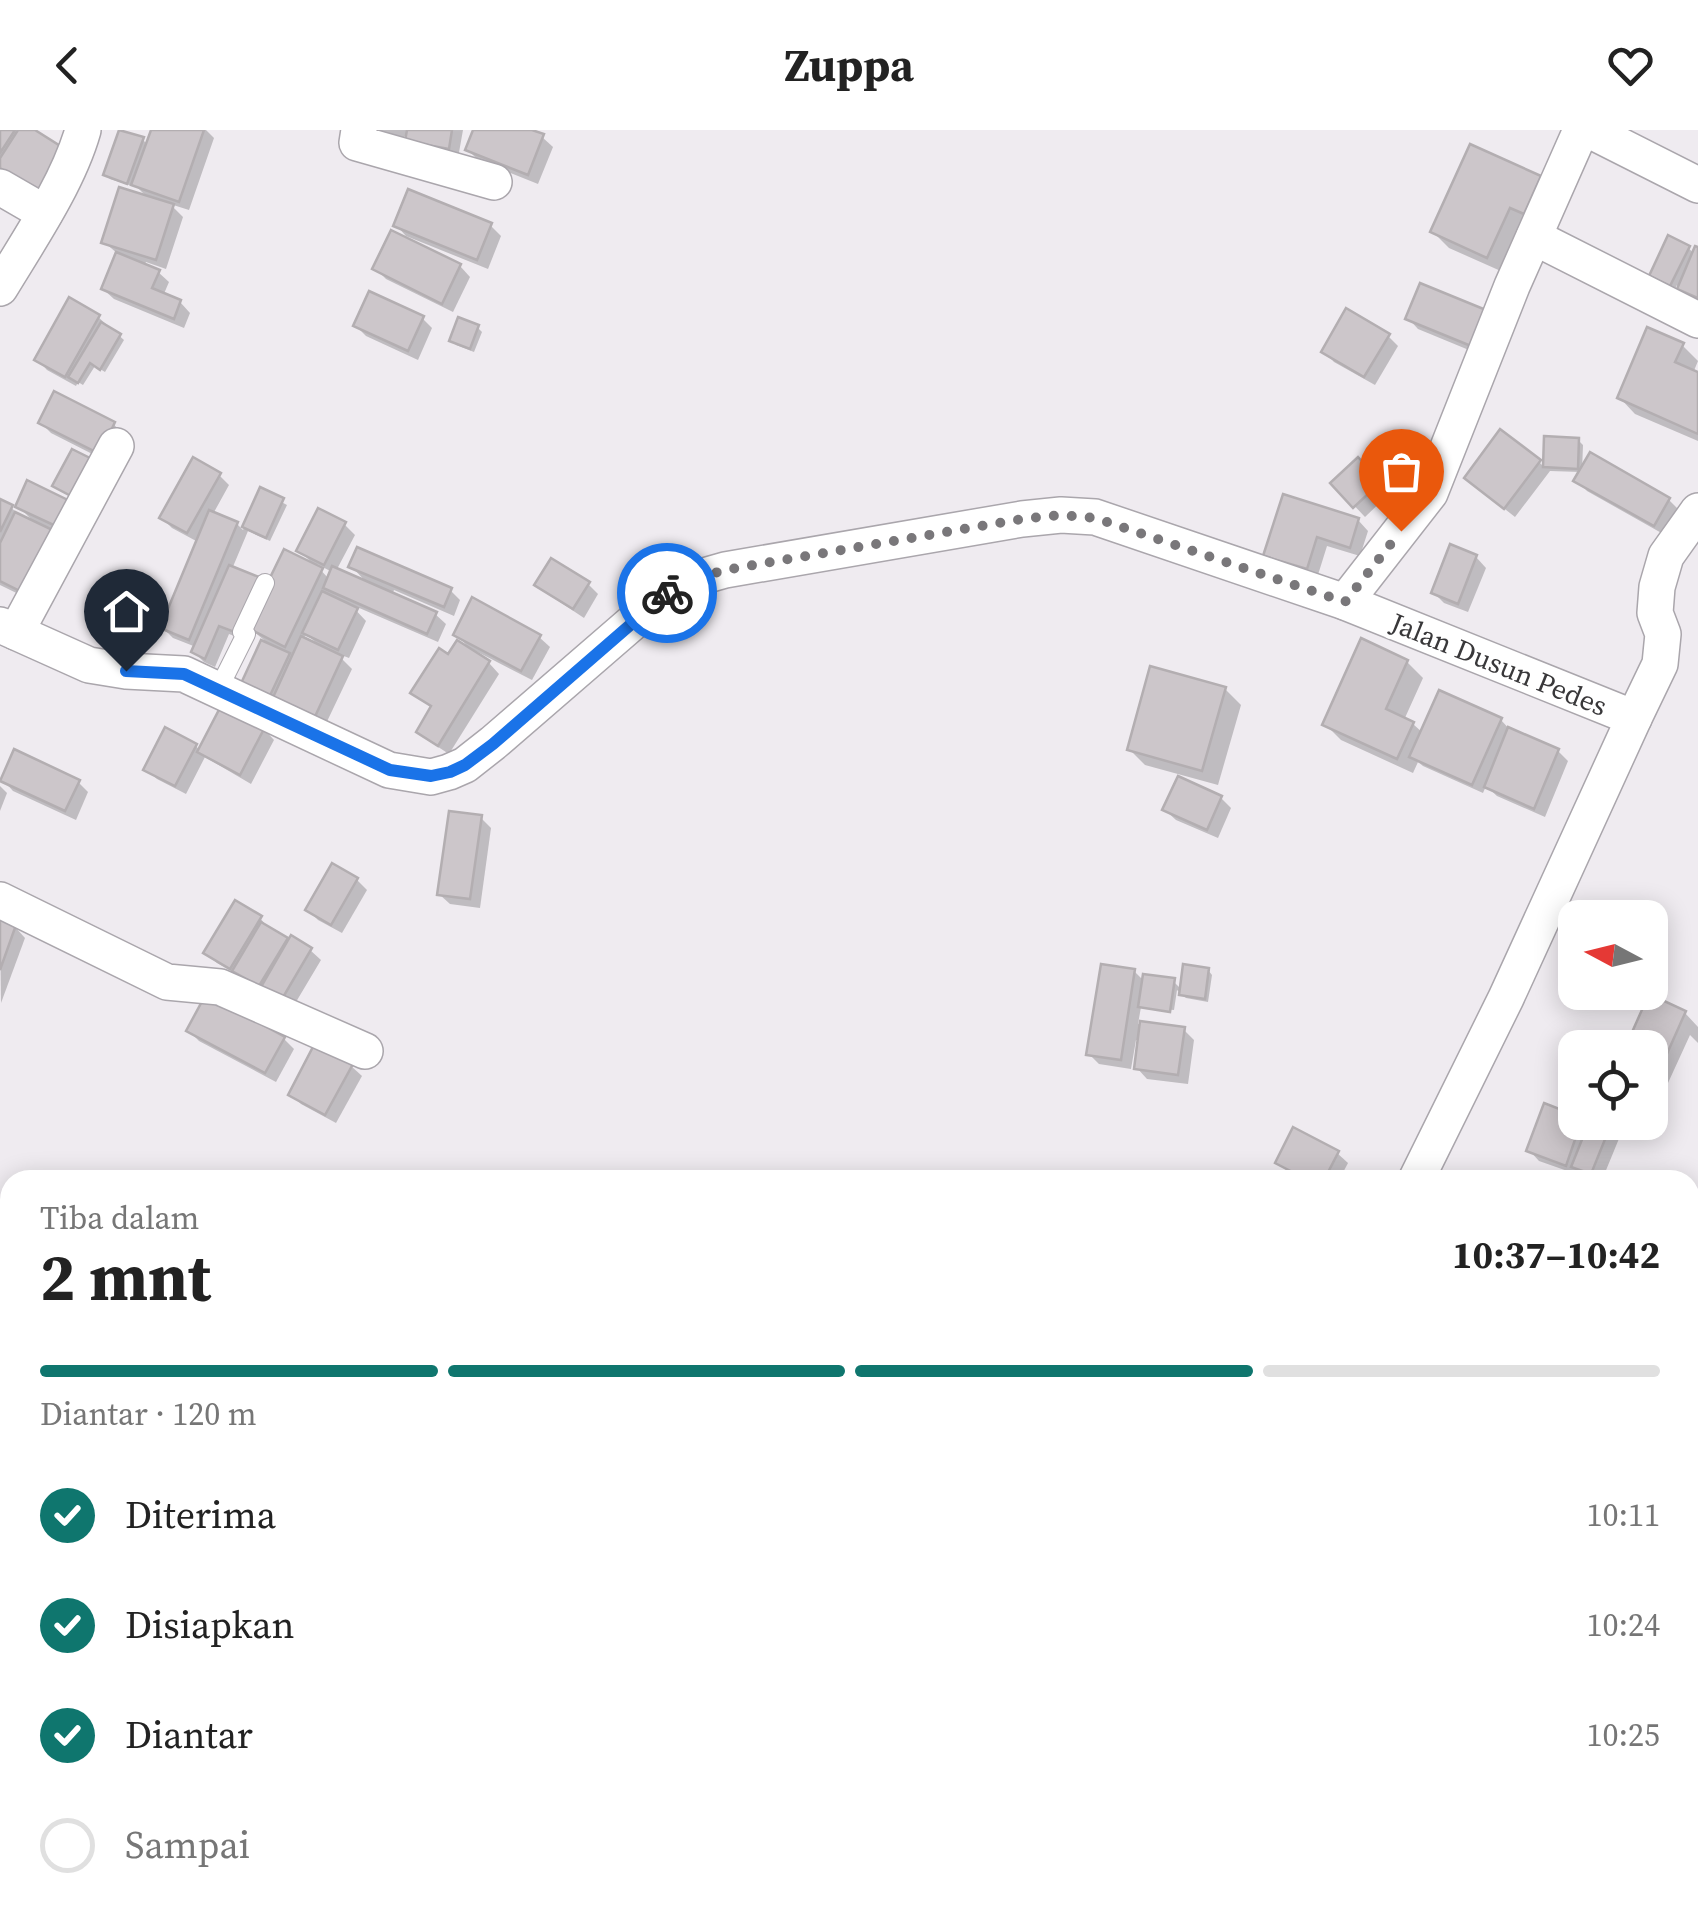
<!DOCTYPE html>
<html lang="id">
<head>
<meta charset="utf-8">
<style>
	body { margin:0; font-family:"Source Serif 4",serif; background:#f6f6f6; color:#222; height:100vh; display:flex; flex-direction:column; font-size:38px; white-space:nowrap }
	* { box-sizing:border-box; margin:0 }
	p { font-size:32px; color:#767676 }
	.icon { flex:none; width:55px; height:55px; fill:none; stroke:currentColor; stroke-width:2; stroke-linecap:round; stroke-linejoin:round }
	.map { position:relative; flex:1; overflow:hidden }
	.drawer { position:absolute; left:0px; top:1040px; width:1700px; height:752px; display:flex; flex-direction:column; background:#fff; border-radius:30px 30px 0 0; box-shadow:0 5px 25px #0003 }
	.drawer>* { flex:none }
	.needle { width:65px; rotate:277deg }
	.fabs { position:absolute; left:1558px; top:770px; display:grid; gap:20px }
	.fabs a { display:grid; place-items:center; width:110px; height:110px; border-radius:20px; background:#fff; box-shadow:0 5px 25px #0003; font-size:50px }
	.pin { position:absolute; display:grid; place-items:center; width:85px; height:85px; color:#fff; margin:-102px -42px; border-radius:50% 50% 50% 0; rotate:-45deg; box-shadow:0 0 10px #0007 }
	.pin .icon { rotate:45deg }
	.courier { position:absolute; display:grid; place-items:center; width:100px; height:100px; margin:-50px; border:8px solid #1a73e8; border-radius:50%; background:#fff; color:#222; box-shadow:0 2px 12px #0007 }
	.head em { font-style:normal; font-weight:700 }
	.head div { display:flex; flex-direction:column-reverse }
	.head { display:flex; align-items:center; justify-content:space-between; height:170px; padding:0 40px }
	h1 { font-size:65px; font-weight:700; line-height:75px }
	.bar { display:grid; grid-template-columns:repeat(4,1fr); gap:15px 10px; align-content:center; height:120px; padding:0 40px }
	.bar i { height:12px; border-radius:8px; background:#e0e0e0 }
	.bar .selected { background:#0f766e }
	.bar p { grid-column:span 4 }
	ol { padding:0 40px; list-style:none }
	li { display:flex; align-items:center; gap:30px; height:110px }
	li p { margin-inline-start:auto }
	li .icon { padding:10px; border-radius:50%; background:#0f766e; color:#fff; stroke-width:4 }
	li:last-child { color:#767676 }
	li i { width:55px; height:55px; border:5px solid #e0e0e0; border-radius:50% }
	header { display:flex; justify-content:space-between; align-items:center; height:130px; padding:0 40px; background:#fff; font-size:45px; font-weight:700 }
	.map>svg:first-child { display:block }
	.shadow { fill:#0003; fill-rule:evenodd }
	.building { fill:#ccc6ca; stroke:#b3aeb1; stroke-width:2.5 }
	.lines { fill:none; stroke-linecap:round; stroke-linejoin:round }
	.service-casing { stroke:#aaa6ac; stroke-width:20 }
	.minor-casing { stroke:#aaa6ac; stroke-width:38 }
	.service { stroke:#fff; stroke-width:18 }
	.minor { stroke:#fff; stroke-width:35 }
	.done { stroke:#79777a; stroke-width:10; stroke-dasharray:0 18 }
	.route { stroke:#1a73e8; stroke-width:12 }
	.labels { text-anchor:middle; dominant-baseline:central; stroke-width:8; stroke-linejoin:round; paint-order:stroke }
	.street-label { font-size:28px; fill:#39383a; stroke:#fff }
</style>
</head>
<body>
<header><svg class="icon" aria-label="back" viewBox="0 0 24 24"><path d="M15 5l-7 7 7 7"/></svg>Zuppa<svg class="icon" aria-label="heart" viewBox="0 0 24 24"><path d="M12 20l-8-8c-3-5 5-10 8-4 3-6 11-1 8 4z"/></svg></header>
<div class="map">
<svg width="1698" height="1791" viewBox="0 0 1698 1791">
	<rect width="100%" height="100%" fill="#efebf0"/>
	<g class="shadow">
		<path d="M0 0H31L63 21 0 45Z"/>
		<path d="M153 0H206L214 8 189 80 170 74 183 87 166 139 146 132 144 136 158 142 169 152 163 166 180 172 190 183 184 198 114 169 103 159 118 124 104 112 148 68 133 53 132 56 110 49 106 44 142 9 148 15Z"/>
		<path d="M375 0H463L458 28 418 21 404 6V10Z"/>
		<path d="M476 0H526L542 7 553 17 538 54 478 30 468 20Z"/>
		<path d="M1539 48 1555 64 1503 142 1449 118 1433 102Z"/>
		<path d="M396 95H490L501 106 488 139 406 106Z"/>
		<path d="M1688 118 1695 124 1698 120V172L1690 169 1677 155 1675 159 1657 150Z"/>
		<path d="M460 136 470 147 453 182 386 149 376 139Z"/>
		<path d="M1422 156 1481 225 1418 199 1408 188Z"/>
		<path d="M98 187 124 210 105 242 95 236 83 255 78 252 76 256 47 240 37 229Z"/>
		<path d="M422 188 432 198 418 230 366 206 356 196Z"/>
		<path d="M477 197 482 202 474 222 456 215 452 210Z"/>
		<path d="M1388 206 1398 216 1375 255 1334 232 1324 221Z"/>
		<path d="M1682 215 1698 231 1693 243 1698 245V311L1635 284 1620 268Z"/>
		<path d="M41 293 113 294 124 304 110 333 51 303Z"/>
		<path d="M1547 309 1578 310 1583 315 1582 341 1669 370 1679 380 1665 405 1587 361 1577 350 1581 342 1550 341 1515 387 1477 357 1539 332 1545 338Z"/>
		<path d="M1358 331 1389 364 1365 387 1333 353Z"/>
		<path d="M219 345 229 355 213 384 237 394 243 400 261 361 287 375 270 411 248 401 232 439 267 459 315 436 299 420 344 394 355 405 336 441 369 455 351 436 450 460 460 470 454 486 394 460 392 465 435 484 446 494 438 512 350 474 366 491 349 528 336 523 352 539 322 602 241 559 264 510 252 500 248 511 229 504 215 537 204 532 194 522 196 517 173 508 163 498 198 412 172 398 162 388ZM317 434 332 442 329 449 316 435ZM306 503 321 518 303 510Z"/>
		<path d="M0 372 11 377 21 388 35 393 18 376 71 374 41 475 0 455Z"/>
		<path d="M1358 390 1368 401 1360 426 1327 416 1317 448 1277 435 1266 425Z"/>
		<path d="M1476 427 1486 438 1468 482 1444 473 1434 463Z"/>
		<path d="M538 454H588L598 464 584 488 548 464Z"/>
		<path d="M456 504 539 507 550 517 532 550 468 517Z"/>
		<path d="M457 514 489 533 499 544 449 624 429 611 419 601 433 579 413 563 449 527Z"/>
		<path d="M1407 532 1423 548 1404 590 1413 594 1423 603 1501 590 1512 602 1558 621 1568 631 1545 687 1497 666 1486 656 1483 663 1423 636 1418 632 1413 643 1341 610 1325 594Z"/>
		<path d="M1225 559 1241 575 1218 655 1145 635 1129 619Z"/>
		<path d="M264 599 274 610 251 654 205 627 186 664 157 649 146 639 196 616 200 621Z"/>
		<path d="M3 650 78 652 88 662 76 690 13 661Z"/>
		<path d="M0 656 7 663 0 681Z"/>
		<path d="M1221 668 1231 678 1218 708 1176 690 1165 680Z"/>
		<path d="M481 688 491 698 480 778 450 774 439 764Z"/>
		<path d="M357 750 367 760 342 803 318 790 308 780Z"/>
		<path d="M260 788 270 800 290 812 310 820 321 830 293 877 217 833 206 822Z"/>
		<path d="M0 792 15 797 25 808 1 873Z"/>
		<path d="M1208 840 1212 845 1208 872 1186 868 1177 860 1174 880 1141 877 1138 894 1184 900 1194 910 1188 954 1147 949 1137 938 1140 911 1136 910 1131 939 1099 934 1089 924 1134 841 1144 851H1173L1182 860Z"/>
		<path d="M1685 883 1698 897V913L1690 905 1668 953 1650 944V918Z"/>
		<path d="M189 901 284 909 294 919 276 952 199 911Z"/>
		<path d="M351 936 362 946 336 993 301 974 291 964Z"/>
		<path d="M1575 988V992H1584L1589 998 1591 992H1623L1625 994 1602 1050 1584 1046 1578 1040 1576 1044 1539 1031 1529 1020Z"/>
		<path d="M1337 1023 1348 1033 1339 1050H1303L1288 1042 1278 1032Z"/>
		<path d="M1690 1247 1698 1251V1316L1690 1313Z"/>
	</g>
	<g class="building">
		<path d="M0 0H15L0 23Z"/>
		<path d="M18 0H35L65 19 37 62 0 38V28Z"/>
		<path d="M119 0 144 7 127 54 103 45Z"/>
		<path d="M151 0H204L179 72 131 55Z"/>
		<path d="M407 0H452L449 19 405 11Z"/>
		<path d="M473 0H532L544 4 528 45 465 20Z"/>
		<path d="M1470 14 1541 46 1524 84 1510 78 1487 128 1430 102Z"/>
		<path d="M119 57 174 74 156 130 101 113Z"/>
		<path d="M408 59 492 93 477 130 393 96Z"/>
		<path d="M391 100 461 134 442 174 372 139Z"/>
		<path d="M1668 105 1690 116 1670 156 1649 146Z"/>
		<path d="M1695 116 1698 117V168L1677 159Z"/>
		<path d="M116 122 160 140 152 158 181 170 174 189 101 159Z"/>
		<path d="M1420 153 1486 180 1471 216 1405 189Z"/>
		<path d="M369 161 424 186 408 221 353 196Z"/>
		<path d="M69 167 100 185 65 247 34 230Z"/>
		<path d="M1346 178 1390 204 1364 247 1321 222Z"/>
		<path d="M458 187 479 195 470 219 449 211Z"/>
		<path d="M101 192 121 204 100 240 90 233 78 253 68 247Z"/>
		<path d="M1647 197 1684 213 1675 232 1698 242V304L1617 268Z"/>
		<path d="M54 261 115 292 100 324 38 293Z"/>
		<path d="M1500 299 1541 330 1504 379 1464 348Z"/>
		<path d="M1544 306 1579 308 1578 339 1543 337Z"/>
		<path d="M72 319 92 329 73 367 52 356Z"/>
		<path d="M1590 322 1670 368 1654 396 1573 351Z"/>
		<path d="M193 327 221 343 187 403 159 388Z"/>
		<path d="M1358 327 1381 352 1353 378 1330 353Z"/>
		<path d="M27 350 72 372 60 398 15 377Z"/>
		<path d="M260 357 284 368 266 408 242 397Z"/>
		<path d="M1283 364 1359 388 1350 418 1317 407 1307 439 1263 426Z"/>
		<path d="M0 369 13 375 0 402Z"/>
		<path d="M318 378 346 392 324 435 296 421Z"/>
		<path d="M209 380 238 392 189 510 160 498Z"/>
		<path d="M15 382 61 404 30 466 0 451V413Z"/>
		<path d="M1450 414 1477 425 1458 474 1431 463Z"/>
		<path d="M357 417 452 458 444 477 348 437Z"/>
		<path d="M284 419 323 438 285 517 246 497Z"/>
		<path d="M551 428 590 452 573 479 534 455Z"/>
		<path d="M229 435 259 447 237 503 219 496 205 529 191 522Z"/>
		<path d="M332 436 437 482 427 504 323 458Z"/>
		<path d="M322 461 358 478 338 520 302 503Z"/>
		<path d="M472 467 541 505 521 541 453 505Z"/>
		<path d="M301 506 343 526 312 593 270 574Z"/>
		<path d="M1361 508 1408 530 1386 579 1414 592 1397 629 1322 595Z"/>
		<path d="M261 510 290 523 266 574 238 560Z"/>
		<path d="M457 510 490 531 438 616 416 602 431 576 410 563 439 518 448 524Z"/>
		<path d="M1150 536 1226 557 1202 641 1127 620Z"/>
		<path d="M1439 560 1502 588 1472 655 1409 627Z"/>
		<path d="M222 574 265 597 240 645 197 622Z"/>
		<path d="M165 597 197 614 175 656 143 640Z"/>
		<path d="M1508 597 1559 619 1534 679 1484 657Z"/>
		<path d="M14 619 80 650 65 681 0 651Z"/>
		<path d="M1178 646 1222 666 1207 700 1162 680Z"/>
		<path d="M449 681 482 685 470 769 437 765Z"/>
		<path d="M332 733 358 748 331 795 305 780Z"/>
		<path d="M235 770 262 786 230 839 203 823Z"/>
		<path d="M0 789 16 795 0 840Z"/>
		<path d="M261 792 288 808 259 856 232 841Z"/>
		<path d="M291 805 312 818 282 869 261 857Z"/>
		<path d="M1101 834 1135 839 1121 930 1086 925Z"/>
		<path d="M1183 834 1209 838 1205 869 1179 865Z"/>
		<path d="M1143 844 1175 848 1170 882 1138 877Z"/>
		<path d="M206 864 285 907 265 943 186 901Z"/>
		<path d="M1649 864 1686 881 1658 944 1650 941V918H1625Z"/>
		<path d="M1140 891 1185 897 1178 945 1134 939Z"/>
		<path d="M315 913 353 934 325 985 288 965Z"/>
		<path d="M1544 973 1575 985V992H1581L1566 1036 1526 1021Z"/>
		<path d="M1589 992H1612L1591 1044 1571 1037Z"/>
		<path d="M1293 997 1339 1021 1324 1050H1308L1275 1033Z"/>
		<path d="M1690 1244 1698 1248V1290L1690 1309Z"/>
		<path d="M1697 1325H1698V1380L1690 1377V1341Z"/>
		<path d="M516 1782H523L528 1791H501Z"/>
	</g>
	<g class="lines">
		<g class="service-casing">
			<path id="service" d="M218 560 246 504 242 502 265 453"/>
		</g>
		<g class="minor-casing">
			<g id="minor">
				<path d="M359 0 357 13 494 52"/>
				<path d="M1589 0 1698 55"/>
				<path d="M0 57 45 83"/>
				<path d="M1534 107 1698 190"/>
				<path d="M0 158C29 110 68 53 83 0"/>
				<path d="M1345 472 1430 363 1512 156 1581 0"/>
				<path d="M0 495 89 535 126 541 184 544 389 640 431 647 449 642 465 635 493 613 670 460 697 448 725 440 1022 389 1061 385 1095 387 1345 472 1634 588 1660 534 1663 504 1655 483 1657 457 1666 426 1698 381"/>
				<path d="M16 502 116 316"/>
				<path d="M0 770 167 852 220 857 365 921"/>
				<path d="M1416 1050 1506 868 1634 588"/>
				<path d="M1690 1390 1698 1394"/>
			</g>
		</g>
		<use href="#service" class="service"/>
		<use href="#minor" class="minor"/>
	</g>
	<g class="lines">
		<path class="done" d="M667 463 697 448 725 440 1022 389 1061 385 1095 388 1345 472 1401 401"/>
		<path class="route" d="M126 541 184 544 390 640 431 646 450 642 465 635 493 614 667 463"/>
	</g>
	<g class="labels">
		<g class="street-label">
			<text transform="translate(1499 534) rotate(22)">Jalan Dusun Pedes</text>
		</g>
	</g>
</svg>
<div class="fabs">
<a><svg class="needle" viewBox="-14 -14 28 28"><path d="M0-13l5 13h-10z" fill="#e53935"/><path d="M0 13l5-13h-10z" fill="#767676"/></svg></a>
<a><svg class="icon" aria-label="locate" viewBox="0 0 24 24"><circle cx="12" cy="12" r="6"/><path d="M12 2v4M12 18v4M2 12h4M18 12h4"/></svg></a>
</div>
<div class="pin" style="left:1401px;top:401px;background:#ea580c"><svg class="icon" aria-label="bag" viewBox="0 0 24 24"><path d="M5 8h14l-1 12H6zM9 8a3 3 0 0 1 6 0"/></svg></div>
<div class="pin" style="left:126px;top:541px;background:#1f2937"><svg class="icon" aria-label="home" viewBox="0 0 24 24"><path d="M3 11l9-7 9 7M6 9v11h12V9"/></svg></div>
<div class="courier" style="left:667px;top:463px"><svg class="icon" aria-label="bike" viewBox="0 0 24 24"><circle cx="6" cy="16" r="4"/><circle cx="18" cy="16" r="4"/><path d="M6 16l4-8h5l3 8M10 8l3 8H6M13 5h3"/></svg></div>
<section class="drawer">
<div class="head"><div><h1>2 mnt</h1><p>Tiba dalam</p></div><em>10:37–10:42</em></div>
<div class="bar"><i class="selected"></i><i class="selected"></i><i class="selected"></i><i></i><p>Diantar · 120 m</p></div>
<ol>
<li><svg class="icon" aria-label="check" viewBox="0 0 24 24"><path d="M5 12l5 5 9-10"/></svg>Diterima<p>10:11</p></li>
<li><svg class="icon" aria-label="check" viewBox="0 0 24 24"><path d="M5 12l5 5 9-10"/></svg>Disiapkan<p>10:24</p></li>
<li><svg class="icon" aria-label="check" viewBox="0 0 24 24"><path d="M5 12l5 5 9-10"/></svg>Diantar<p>10:25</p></li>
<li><i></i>Sampai</li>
</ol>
</section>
</div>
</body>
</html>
